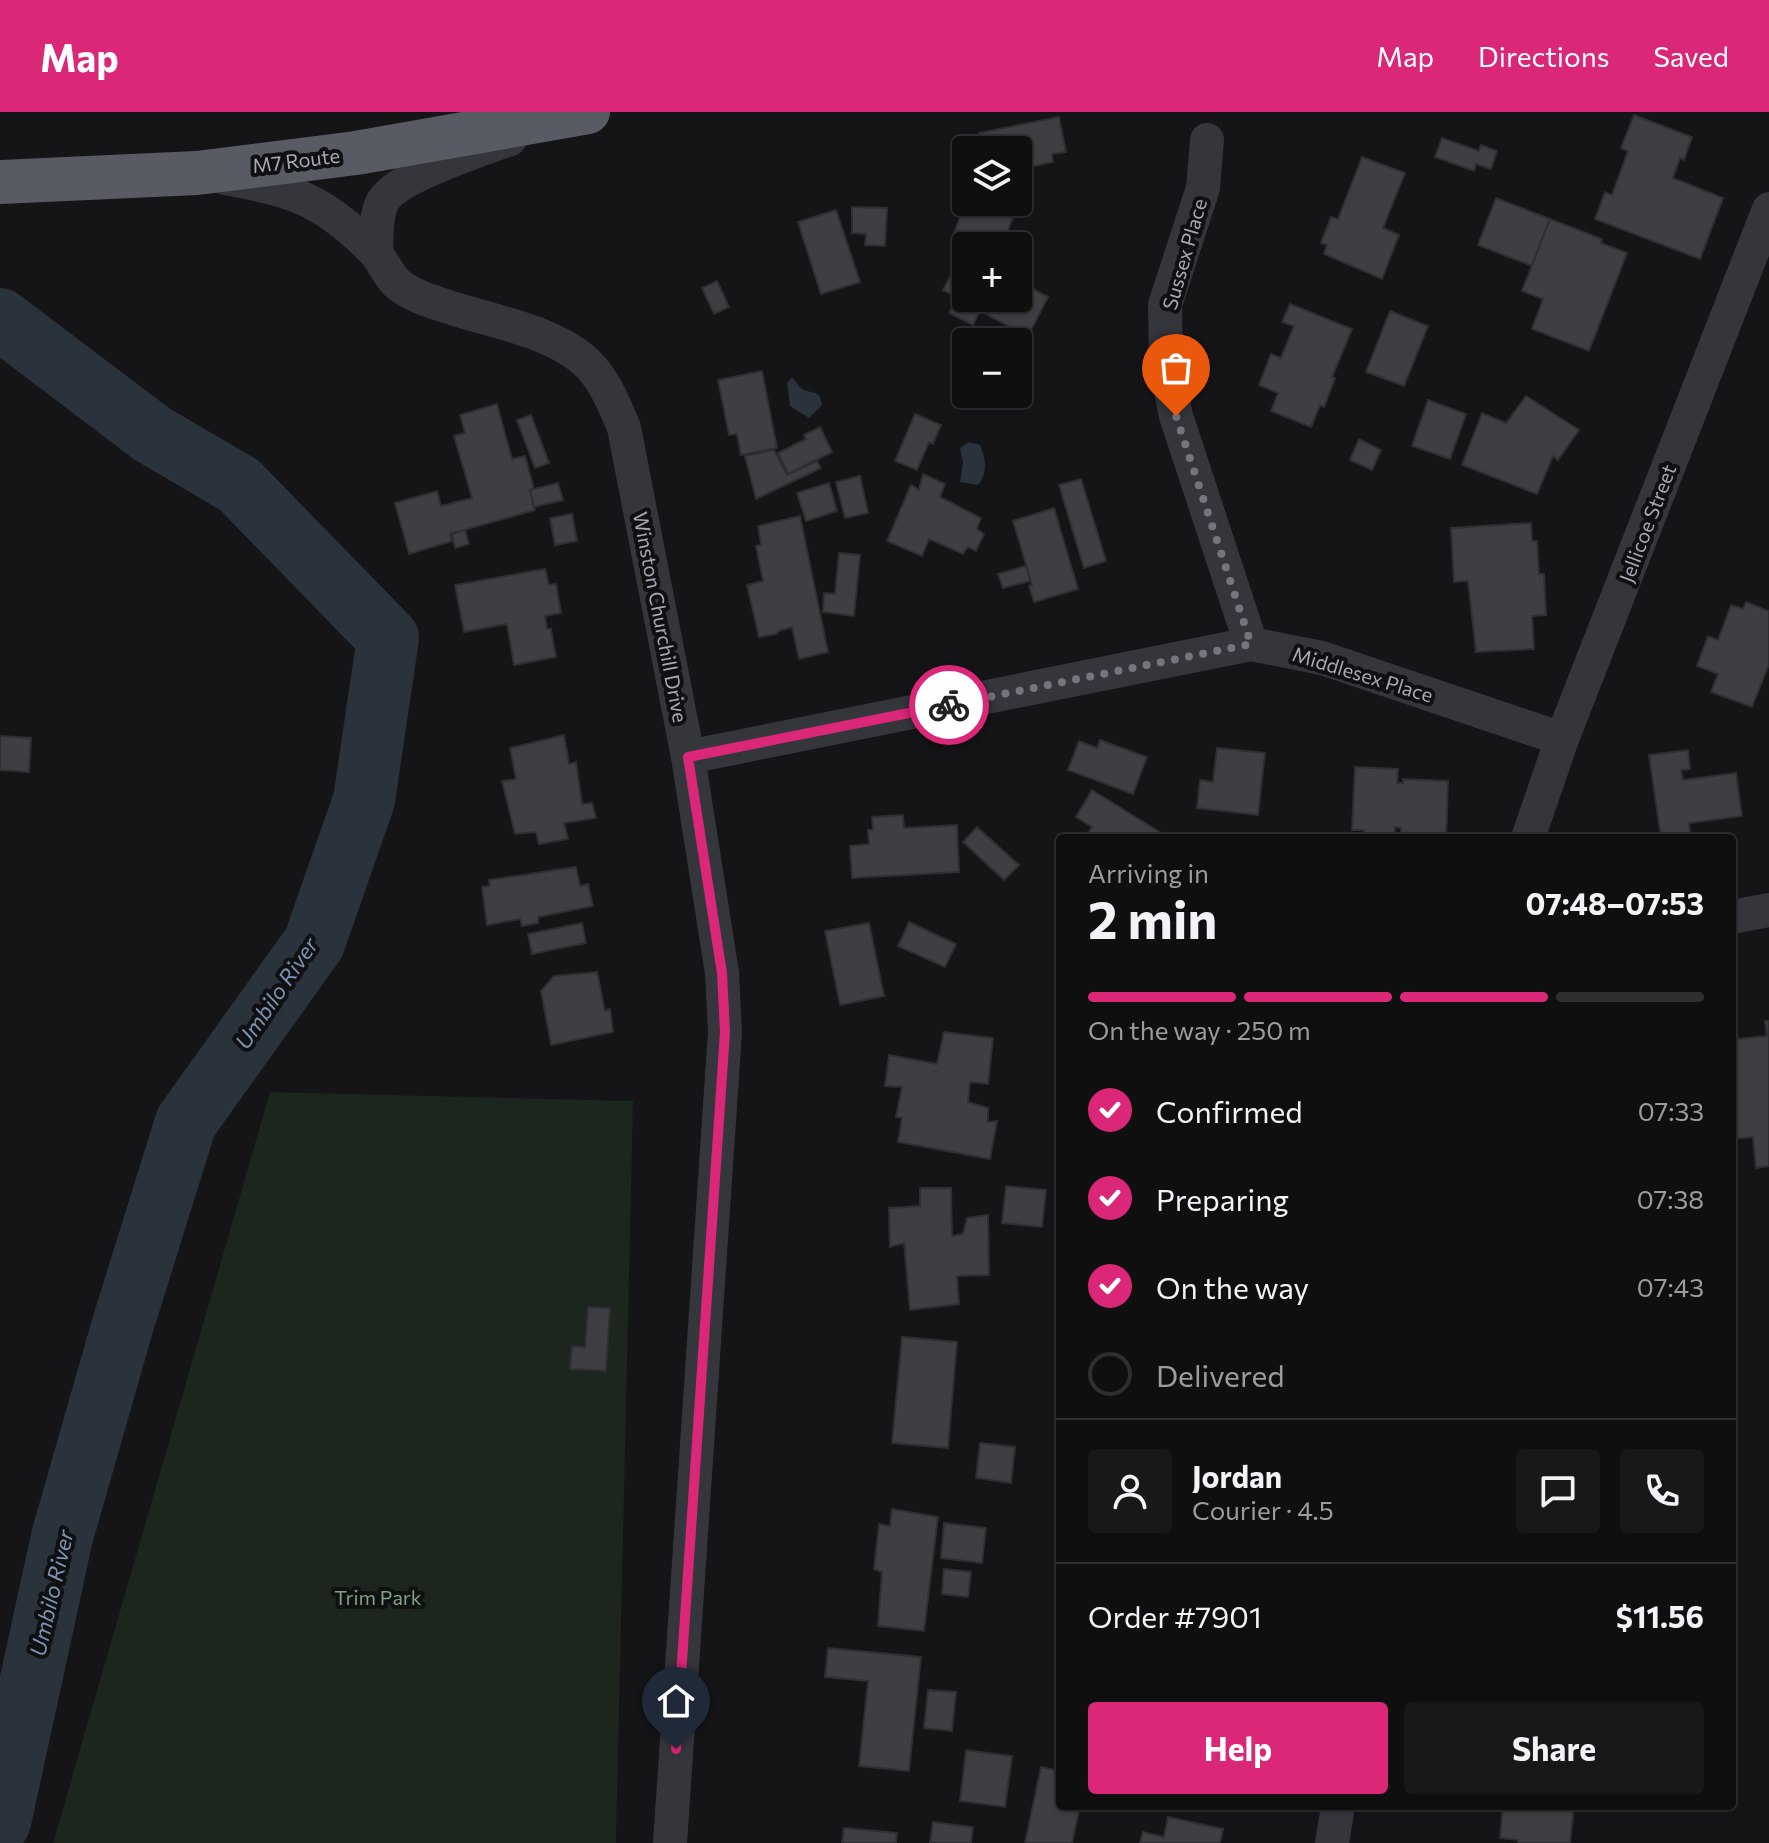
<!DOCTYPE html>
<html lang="en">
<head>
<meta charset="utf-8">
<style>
	body { margin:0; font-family:Commissioner,sans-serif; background:#191819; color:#f1f3f6; height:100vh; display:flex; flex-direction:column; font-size:30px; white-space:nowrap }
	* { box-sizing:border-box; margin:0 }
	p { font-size:26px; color:#9c9c9f }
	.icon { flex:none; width:44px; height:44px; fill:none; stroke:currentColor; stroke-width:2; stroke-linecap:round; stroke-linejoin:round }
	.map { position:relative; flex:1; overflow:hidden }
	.sheet { position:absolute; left:1056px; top:722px; width:680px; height:976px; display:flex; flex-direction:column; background:#100f10; border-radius:8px; box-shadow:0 2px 6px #0004,0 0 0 2px #302f30 }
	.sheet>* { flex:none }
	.fabs { position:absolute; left:952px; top:24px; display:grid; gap:16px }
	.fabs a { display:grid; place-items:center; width:80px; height:80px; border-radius:8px; background:#100f10; box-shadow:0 2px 6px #0004,0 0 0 2px #302f30; font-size:40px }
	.pin { position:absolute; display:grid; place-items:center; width:68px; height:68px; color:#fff; margin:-82px -34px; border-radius:50% 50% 50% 0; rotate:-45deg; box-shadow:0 0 8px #0007 }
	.pin .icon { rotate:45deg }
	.courier { position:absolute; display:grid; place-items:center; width:80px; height:80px; margin:-40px; border:6px solid #db2777; border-radius:50%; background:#fff; color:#222; box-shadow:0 2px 10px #0007 }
	.overview em { font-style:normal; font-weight:700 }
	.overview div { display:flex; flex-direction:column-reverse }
	.overview { display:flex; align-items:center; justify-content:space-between; height:136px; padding:0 32px }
	h1 { font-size:52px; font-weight:700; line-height:60px }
	.bar { display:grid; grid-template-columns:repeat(4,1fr); gap:12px 8px; align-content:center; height:96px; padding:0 32px }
	.bar i { height:10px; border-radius:6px; background:#302f30 }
	.bar .current { background:#db2777 }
	.bar p { grid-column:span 4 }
	.line { display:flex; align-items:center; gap:20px; padding:0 32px; border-top:2px solid #302f30 }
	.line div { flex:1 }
	.round { display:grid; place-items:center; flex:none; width:84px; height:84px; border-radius:8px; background:#191819 }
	ol { padding:0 32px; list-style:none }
	li { display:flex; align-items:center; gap:24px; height:88px }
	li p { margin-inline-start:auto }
	li .icon { padding:8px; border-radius:50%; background:#db2777; color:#fff; stroke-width:4 }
	li:last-child { color:#9c9c9f }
	li i { width:44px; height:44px; border:4px solid #302f30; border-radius:50% }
	.primary-button { display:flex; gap:16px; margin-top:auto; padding:16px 32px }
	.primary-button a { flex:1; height:92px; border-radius:8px; background:#db2777; color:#fff; font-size:32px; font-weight:700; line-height:92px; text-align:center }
	.primary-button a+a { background:#191819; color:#f1f3f6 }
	header { display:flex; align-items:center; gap:48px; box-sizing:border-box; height:112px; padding:0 40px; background:#db2777; color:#fff }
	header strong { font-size:38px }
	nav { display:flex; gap:44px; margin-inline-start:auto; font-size:28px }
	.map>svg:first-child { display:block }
	.green { fill:#1c251e }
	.water { fill:#2a323b }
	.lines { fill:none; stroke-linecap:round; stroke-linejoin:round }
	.river { stroke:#2a323b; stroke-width:62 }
	.building { fill:#3f3f43; stroke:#2f2e33; stroke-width:2 }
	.minor { stroke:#35363c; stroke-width:34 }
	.trunk { stroke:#595b64; stroke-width:44 }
	.done { stroke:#73767f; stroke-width:8; stroke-dasharray:0 14.4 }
	.route { stroke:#db2777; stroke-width:10 }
	.labels { text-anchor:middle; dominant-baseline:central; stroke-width:8; stroke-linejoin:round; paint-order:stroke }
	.street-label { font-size:20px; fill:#a6aab7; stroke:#100f11 }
	.park-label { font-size:20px; fill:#7ba381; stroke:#100f11 }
	.water-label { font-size:22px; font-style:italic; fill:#7b95b4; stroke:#100f11 }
</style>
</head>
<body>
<header>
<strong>Map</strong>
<nav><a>Map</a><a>Directions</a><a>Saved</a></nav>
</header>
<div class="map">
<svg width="1769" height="1731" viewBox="0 0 1769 1731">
	<rect width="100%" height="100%" fill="#151416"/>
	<path class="green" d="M270 980 633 989 616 1731H53Z"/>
	<g class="water">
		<path d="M792 266C795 268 797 272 800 275 810 284 820 275 822 293L809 306 790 294 787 271Z"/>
		<path d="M969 330 980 333C986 347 988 361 978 373L960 370 963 351 960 336Z"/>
	</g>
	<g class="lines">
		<path class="river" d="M0 207 152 322 239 373 388 526 364 688 314 831 186 1010 123 1212 62 1425 0 1710"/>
	</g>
	<g class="building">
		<path d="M1634 3 1692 25 1684 48 1680 46 1673 66 1723 86 1700 147 1595 107 1605 80 1612 83 1628 39 1621 36Z"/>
		<path d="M1059 5 1066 40 1052 42 1053 50 1029 55 1027 48 1018 49V38H983L979 21Z"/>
		<path d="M1442 26 1479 39 1481 33 1497 39 1491 57 1476 52 1474 59 1435 45Z"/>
		<path d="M1362 45 1405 61 1383 116 1399 123 1382 167 1324 142 1327 133 1321 131 1331 105 1338 107Z"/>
		<path d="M1496 86 1550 107 1532 154 1478 133Z"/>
		<path d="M974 90 1013 105 1002 134 981 129 978 134 953 124 962 100 969 103Z"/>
		<path d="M852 95 887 96 885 134 865 133 866 122 852 121Z"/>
		<path d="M836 98 860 170 821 182 798 110Z"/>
		<path d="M1550 107 1602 127 1601 131 1627 141 1589 239 1532 217 1543 187 1522 179Z"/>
		<path d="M959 148 966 152V186H1018V169L1048 185 1028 224 980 199 973 213 949 201 957 185 943 178Z"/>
		<path d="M717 169 729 195 714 202 702 176Z"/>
		<path d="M1290 192 1352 217 1332 265 1335 266 1324 295 1320 293 1311 315 1271 299 1278 281 1259 273 1271 242 1281 246 1294 214 1282 210Z"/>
		<path d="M1390 199 1428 214 1404 274 1366 260Z"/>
		<path d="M762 259 777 336 741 343 737 322 729 323 718 268Z"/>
		<path d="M1526 284 1579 318 1558 348 1553 344 1537 382 1462 353 1482 301 1506 311Z"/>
		<path d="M1428 288 1466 302 1450 347 1412 334Z"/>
		<path d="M497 292 512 347 525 344 534 377 530 378 535 398 450 422 452 429 409 442 395 391 437 379 441 394 472 386 454 324 465 321 460 303Z"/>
		<path d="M915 302 941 313 933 332 929 330 917 358 895 349Z"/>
		<path d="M531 303 549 351 535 356 517 308Z"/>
		<path d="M820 315 832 340 788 362 778 341 806 327 804 323Z"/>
		<path d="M1359 327 1381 338 1372 358 1350 348Z"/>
		<path d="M774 338 787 363 817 349 821 356 756 387 745 344Z"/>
		<path d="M923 362 945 372 940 385 981 406 977 417 984 422 976 439 968 435 963 442 929 427 922 444 887 429 911 373 919 378Z"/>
		<path d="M860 364 868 401 845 406 836 370Z"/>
		<path d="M1081 367 1106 449 1084 456 1059 373Z"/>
		<path d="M558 371 563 388 534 395 530 378Z"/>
		<path d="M829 371 837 399 806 409 797 381Z"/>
		<path d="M1054 396 1078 477 1034 490 1029 474 1032 473 1013 409Z"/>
		<path d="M572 402 577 429 555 433 550 406Z"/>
		<path d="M800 404 828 540 799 547 792 515 779 519 776 522 759 525 747 473 763 469 756 434 761 433 758 414Z"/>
		<path d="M1531 411 1532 429H1537L1539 462H1544L1546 503 1532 504 1534 537 1476 540 1468 469 1454 470 1451 416Z"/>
		<path d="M465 418 469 432 455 436 452 422Z"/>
		<path d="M839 441 860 443 854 504 823 500 824 481 835 482Z"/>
		<path d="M1026 454 1030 469 1003 476 998 462Z"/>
		<path d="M545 457 549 473 556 472 561 501 545 504 547 517H551L556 545 514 553 507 512 464 520 455 473Z"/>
		<path d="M1746 490 1769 499V552L1752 595 1711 580 1718 562 1697 554 1708 524 1718 528 1731 493 1743 497Z"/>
		<path d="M564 623 569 652 576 650 582 692 592 691 596 706 564 711 568 727 539 732 536 720 515 722 502 669 516 667 510 636Z"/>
		<path d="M0 624 31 626 29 660 0 658Z"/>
		<path d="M1100 628 1147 645 1133 682 1068 658 1079 629 1097 636Z"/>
		<path d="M1217 636 1265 641 1258 703 1197 696 1200 668 1213 670Z"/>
		<path d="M1688 638 1690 657 1681 658 1683 668 1736 661 1742 704 1689 711 1691 726H1661L1649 643Z"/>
		<path d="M1355 655 1398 657 1397 671H1403V667L1448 669 1446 726H1401V716L1395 715 1394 726H1363L1364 718H1352Z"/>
		<path d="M1092 678 1163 722 1161 726H1085L1092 715 1076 705Z"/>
		<path d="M903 703 904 716 957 713 959 760 852 766 850 734 869 732 868 718H873L872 705Z"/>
		<path d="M977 715 1019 753 1004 768 963 730Z"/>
		<path d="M576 755 580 774 588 772 593 794 538 805V811L522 814 520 807 487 813 482 775 490 774 489 768Z"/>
		<path d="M909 810 956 832 945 855 898 834Z"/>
		<path d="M582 811 586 831 532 842 528 822Z"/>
		<path d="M869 811 884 884 840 893 825 819Z"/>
		<path d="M597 860 605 899 610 897 613 920 551 933 541 879 554 864Z"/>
		<path d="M1765 909H1769V1054L1756 1056 1753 1025 1734 1027 1732 921H1737L1738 927 1767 924Z"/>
		<path d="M944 920 993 926 988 972 970 970 968 990 988 996V1010L997 1009 990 1047 898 1030 902 1006 896 1005 902 975 885 974 889 943 937 952Z"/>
		<path d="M1006 1074 1046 1078 1042 1115 1002 1111Z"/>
		<path d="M920 1076H951L952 1124 963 1122 967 1106 988 1103 989 1163 957 1164 959 1192 910 1198 904 1131 890 1135 889 1096 920 1094Z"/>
		<path d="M588 1195 610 1196 606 1259 570 1257 572 1234 585 1235Z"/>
		<path d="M902 1225 957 1230 948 1336 892 1331Z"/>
		<path d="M980 1331 1015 1335 1011 1371 976 1366Z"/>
		<path d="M892 1397 938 1405 924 1519 878 1514 882 1460 874 1457 879 1412 890 1414Z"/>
		<path d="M944 1411 986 1416 982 1451 941 1446Z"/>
		<path d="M944 1457 971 1460 968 1485 942 1482Z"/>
		<path d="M828 1536 921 1545 909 1659 859 1654 868 1569 825 1565Z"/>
		<path d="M928 1578 956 1580 952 1619 924 1616Z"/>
		<path d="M966 1638 1012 1644 1005 1695 960 1689Z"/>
		<path d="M1041 1655 1060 1659V1694H1080L1072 1731H1025Z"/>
		<path d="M1503 1694H1574L1570 1731H1518V1728L1500 1726Z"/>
		<path d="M1168 1705 1223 1717 1220 1731H1140L1143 1720 1164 1725Z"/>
		<path d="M933 1710 973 1715 971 1731H930Z"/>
		<path d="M844 1716 897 1721 896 1731H842Z"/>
	</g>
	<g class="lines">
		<g class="minor">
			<path d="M1207 28 1203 76 1165 193 1166 254 1176 304 1251 532"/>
			<path d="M225 66C295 79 322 87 374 139 383 148 388 165 399 173 414 185 437 191 455 197 496 210 558 221 589 253 606 271 615 294 624 316L688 645 722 861 725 920 670 1731"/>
			<path d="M376 141C377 125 375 106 382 91 394 65 481 38 510 27"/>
			<path d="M688 645 1251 532 1322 546 1562 627"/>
			<path d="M1528 726 1562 627 1769 97"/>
			<path d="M1732 805 1769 798"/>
			<path d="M1332 1731 1338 1694"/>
		</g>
		<path class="trunk" d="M0 70 197 61 356 41 588 0"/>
	</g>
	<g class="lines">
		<path class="done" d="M949 593 1251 532 1176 304"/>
		<path class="route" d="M676 1637 725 920 722 861 688 645 949 593"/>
	</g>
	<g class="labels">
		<g class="street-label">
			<text transform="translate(296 48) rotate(-7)">M7 Route</text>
			<text transform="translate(1184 142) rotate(-74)">Sussex Place</text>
			<text transform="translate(1647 411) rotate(-69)">Jellicoe Street</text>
			<text transform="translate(661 505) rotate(79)">Winston Churchill Drive</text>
			<text transform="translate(1363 562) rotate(17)">Middlesex Place</text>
		</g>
		<g class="park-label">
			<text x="378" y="1485">Trim Park</text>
		</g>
		<g class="water-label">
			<text transform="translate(276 881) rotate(-56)">Umbilo River</text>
			<text transform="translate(51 1481) rotate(-77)">Umbilo River</text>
		</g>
	</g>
</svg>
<div class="fabs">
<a><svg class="icon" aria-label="layers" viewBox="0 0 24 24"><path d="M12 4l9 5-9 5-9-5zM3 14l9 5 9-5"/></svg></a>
<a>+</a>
<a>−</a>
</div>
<div class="pin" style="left:1176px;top:304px;background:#ea580c"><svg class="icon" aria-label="bag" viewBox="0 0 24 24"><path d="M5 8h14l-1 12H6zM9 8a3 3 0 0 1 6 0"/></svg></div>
<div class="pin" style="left:676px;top:1637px;background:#1f2937"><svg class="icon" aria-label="home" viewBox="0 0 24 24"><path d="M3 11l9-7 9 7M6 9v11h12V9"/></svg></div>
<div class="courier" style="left:949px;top:593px"><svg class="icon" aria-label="bike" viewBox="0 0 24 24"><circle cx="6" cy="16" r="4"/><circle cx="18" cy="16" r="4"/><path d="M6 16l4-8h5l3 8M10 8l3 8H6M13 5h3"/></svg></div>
<section class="sheet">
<div class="overview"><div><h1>2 min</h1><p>Arriving in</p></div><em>07:48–07:53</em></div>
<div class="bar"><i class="current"></i><i class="current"></i><i class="current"></i><i></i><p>On the way · 250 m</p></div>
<ol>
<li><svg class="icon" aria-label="check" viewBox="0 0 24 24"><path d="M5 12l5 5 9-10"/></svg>Confirmed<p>07:33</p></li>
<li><svg class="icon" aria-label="check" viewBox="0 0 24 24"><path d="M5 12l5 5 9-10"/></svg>Preparing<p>07:38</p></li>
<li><svg class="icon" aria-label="check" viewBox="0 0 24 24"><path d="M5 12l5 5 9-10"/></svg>On the way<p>07:43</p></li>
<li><i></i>Delivered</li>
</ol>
<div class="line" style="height:144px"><a class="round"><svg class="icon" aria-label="person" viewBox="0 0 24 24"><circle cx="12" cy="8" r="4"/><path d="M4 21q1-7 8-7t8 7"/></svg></a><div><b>Jordan</b><p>Courier · 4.5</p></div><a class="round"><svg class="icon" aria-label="chat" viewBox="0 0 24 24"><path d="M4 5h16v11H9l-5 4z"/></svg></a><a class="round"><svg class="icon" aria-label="phone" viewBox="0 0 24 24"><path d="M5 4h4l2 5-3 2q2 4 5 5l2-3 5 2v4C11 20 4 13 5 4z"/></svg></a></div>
<div class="line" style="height:104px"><div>Order #7901</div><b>$11.56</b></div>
<div class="primary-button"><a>Help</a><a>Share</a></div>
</section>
</div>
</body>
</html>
